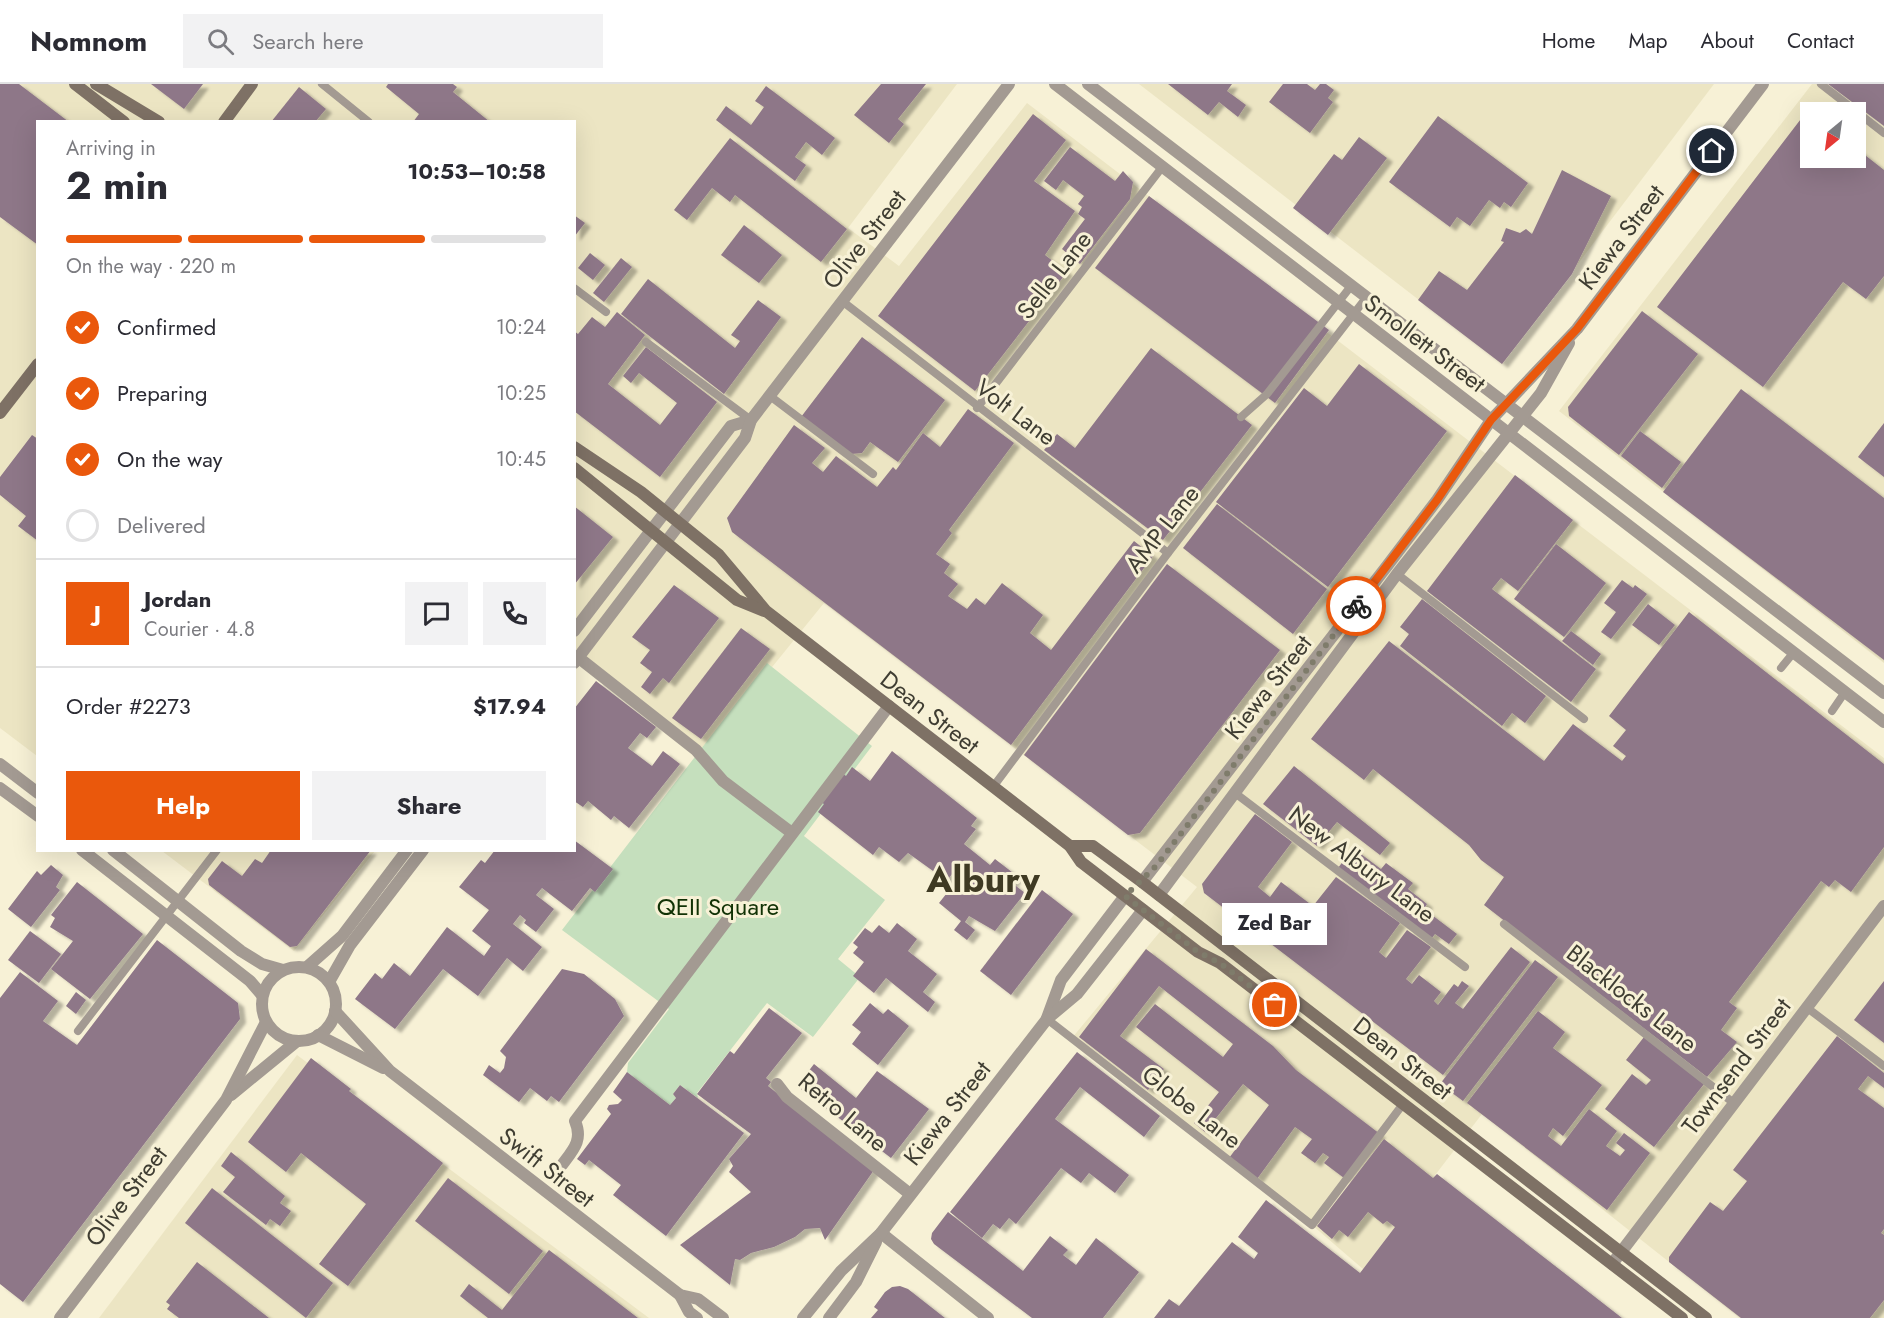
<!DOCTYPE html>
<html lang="en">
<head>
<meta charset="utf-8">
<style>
	body { margin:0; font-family:Jost,sans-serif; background:#f2f2f3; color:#2b2b33; height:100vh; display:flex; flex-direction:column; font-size:22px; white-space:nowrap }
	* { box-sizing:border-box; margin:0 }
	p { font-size:20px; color:#7c7c81 }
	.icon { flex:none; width:33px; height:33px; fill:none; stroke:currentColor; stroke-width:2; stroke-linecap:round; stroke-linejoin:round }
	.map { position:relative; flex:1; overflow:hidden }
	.side { position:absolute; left:36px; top:36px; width:540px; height:732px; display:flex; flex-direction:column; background:#fff; border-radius:0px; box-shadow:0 6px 24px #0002 }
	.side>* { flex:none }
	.needle { width:39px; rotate:209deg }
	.buttons { position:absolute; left:1800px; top:18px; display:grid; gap:12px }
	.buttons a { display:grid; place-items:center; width:66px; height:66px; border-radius:0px; background:#fff; box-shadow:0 6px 24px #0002; font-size:30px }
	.pin { position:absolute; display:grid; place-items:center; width:51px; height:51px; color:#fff; margin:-26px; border:3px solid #fff; border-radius:50%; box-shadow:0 2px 6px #0007 }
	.courier { position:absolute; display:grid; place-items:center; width:60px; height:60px; margin:-30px; border:4px solid #ea580c; border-radius:50%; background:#fff; color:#222; box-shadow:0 2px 8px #0007 }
	.bubble { position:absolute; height:42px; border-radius:0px; background:#fff; box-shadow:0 6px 24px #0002; font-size:20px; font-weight:700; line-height:42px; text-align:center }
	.summary em { font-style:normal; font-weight:700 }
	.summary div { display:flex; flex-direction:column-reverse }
	.summary { display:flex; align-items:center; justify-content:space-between; height:102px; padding:0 30px }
	h1 { font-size:39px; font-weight:700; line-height:45px }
	.bar { display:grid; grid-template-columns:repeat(4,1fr); gap:9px 6px; align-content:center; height:72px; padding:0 30px }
	.bar i { height:8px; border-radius:4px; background:#e1e1e2 }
	.bar .on { background:#ea580c }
	.bar p { grid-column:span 4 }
	.line { display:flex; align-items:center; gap:15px; padding:0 30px; border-top:2px solid #e1e1e2 }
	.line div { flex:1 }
	.round { display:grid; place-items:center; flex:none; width:63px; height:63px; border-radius:0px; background:#f2f2f3 }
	ol { padding:0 30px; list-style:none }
	li { display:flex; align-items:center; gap:18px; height:66px }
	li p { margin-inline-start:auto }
	li .icon { padding:6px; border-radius:50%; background:#ea580c; color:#fff; stroke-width:4 }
	li:last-child { color:#7c7c81 }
	li i { width:33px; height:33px; border:3px solid #e1e1e2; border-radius:50% }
	.primary-button { display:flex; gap:12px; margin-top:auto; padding:12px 30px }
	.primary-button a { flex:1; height:69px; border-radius:0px; background:#ea580c; color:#fff; font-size:24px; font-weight:700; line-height:69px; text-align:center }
	.primary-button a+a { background:#f2f2f3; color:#2b2b33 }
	header { display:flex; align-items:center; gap:36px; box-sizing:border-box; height:84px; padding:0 30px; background:#fff; border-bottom:2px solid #e1e1e2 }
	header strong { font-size:28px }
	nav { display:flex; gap:33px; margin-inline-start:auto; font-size:21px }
	.search { width:420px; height:54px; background:#f2f2f3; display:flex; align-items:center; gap:15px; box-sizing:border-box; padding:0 21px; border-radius:0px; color:#7c7c81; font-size:22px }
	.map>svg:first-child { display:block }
	.built { fill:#ece5c3; fill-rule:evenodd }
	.green { fill:#c5dfbd }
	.building { fill:#8e7788; filter:url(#shadow) }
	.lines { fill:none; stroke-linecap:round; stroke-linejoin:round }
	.service { stroke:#a39a92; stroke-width:8 }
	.pedestrian { stroke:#a39a92; stroke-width:12 }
	.minor { stroke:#a39a92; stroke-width:12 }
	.tertiary { stroke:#a39a92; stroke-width:12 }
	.secondary { stroke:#7e7165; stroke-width:12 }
	.done { stroke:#7f7c6b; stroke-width:6; stroke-dasharray:0 10.8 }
	.route { stroke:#ea580c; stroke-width:8 }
	.labels { text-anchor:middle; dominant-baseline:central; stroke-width:6; stroke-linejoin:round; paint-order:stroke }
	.street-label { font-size:24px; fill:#3f3d32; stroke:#f7f1d6 }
	.park-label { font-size:24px; fill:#113205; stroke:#f7f1d6 }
	.town-label { font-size:36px; font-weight:bold; fill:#3f3a23; stroke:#f7f1d6 }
</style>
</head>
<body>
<header>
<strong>Nomnom</strong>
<div class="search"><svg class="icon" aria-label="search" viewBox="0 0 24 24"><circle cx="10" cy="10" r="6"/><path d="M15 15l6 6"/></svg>Search here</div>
<nav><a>Home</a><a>Map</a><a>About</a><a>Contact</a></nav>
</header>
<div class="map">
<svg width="1884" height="1234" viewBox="0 0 1884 1234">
	<defs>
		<filter id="shadow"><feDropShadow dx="6" dy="4" stdDeviation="1.5" flood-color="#0004"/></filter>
	</defs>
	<rect width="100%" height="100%" fill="#f7f1d6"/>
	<g class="built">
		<path d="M0 0H957L848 144 899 182 1027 19 1884 674V1234H1740L1482 1030 1363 1185 1312 1141 1072 954 1197 803 824 519 704 667 575 564 574 38H38L37 672 0 644Z"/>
		<path d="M1139 0H1714L1502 280Z"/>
		<path d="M1812 0H1884V579L1559 327ZM1810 28H1856V74H1810Z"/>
		<path d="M162 767H375L294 867Z"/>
		<path d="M297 971 649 1234H99Z"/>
	</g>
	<path class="green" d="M767 579 872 662 804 752 885 816 838 875 860 893 813 953 767 919 697 1009 698 1014 680 1001 673 1010 676 1014 670 1021 627 988 628 979 669 925 562 846Z"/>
	<g class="building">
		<path d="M0 0H19L69 38H38V161L0 133Z"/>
		<path d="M151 0H203L184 25Z"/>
		<path d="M388 0H453L457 3 453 8 490 38H413L419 30 386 3Z"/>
		<path d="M881 0H926L898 35 904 40 889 59 854 31Z"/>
		<path d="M1168 0H1232L1227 7 1246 21 1238 33 1219 18 1208 31Z"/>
		<path d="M1283 0H1307L1315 6 1320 0H1326L1334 6 1328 14 1333 18 1310 49 1269 18Z"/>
		<path d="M1828 0H1884V42Z"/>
		<path d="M766 2 835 54 822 71 806 58 795 73 806 81 795 97 716 36 726 22 751 41 764 23 755 17Z"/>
		<path d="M299 3 326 25 315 38H271Z"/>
		<path d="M1807 27 1810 30V74H1856V64L1884 86V192L1866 215 1843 198 1763 303 1657 223Z"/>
		<path d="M1033 30 1066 56 1034 97 1075 127 1045 171 1067 188 975 307 878 232Z"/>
		<path d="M1438 32 1528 99 1511 123 1504 118 1500 124 1489 116 1470 142 1457 133 1450 143 1389 98Z"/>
		<path d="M1359 53 1387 74 1328 151 1293 124 1334 70 1342 76Z"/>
		<path d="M730 54 847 145 821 178 735 111 730 118 712 104 687 136 674 126Z"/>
		<path d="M1070 63 1115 97 1123 87 1133 98 1130 115 1080 180 1062 165 1085 135 1078 130 1082 123 1078 120 1084 112 1063 96 1056 106 1044 97Z"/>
		<path d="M1562 86 1611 112 1572 190 1502 280 1418 216 1439 187 1467 206 1504 158 1501 157 1506 144 1520 149 1526 145 1532 150Z"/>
		<path d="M1149 112 1329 246 1275 319 1095 184Z"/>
		<path d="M574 131 585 139 574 153Z"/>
		<path d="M744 141 782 171 759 199 721 171Z"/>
		<path d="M590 169 605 181 593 196 578 184Z"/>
		<path d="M621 174 632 183 604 218 593 209Z"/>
		<path d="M648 195 735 264 740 257 731 251 758 216 781 233 724 310 621 230Z"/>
		<path d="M1642 227 1698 270 1619 371 1569 332 1568 323Z"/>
		<path d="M617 228 645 251 608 300 660 341 677 319 639 289 631 299 623 292 646 263 717 318 660 393 574 327V247L578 250 592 233 605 243Z"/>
		<path d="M862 253 945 316 898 378 870 358 862 369 851 370 801 333Z"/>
		<path d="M1151 264 1252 341 1163 456 1044 366 1057 350 1075 364Z"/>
		<path d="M1359 280 1447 347 1328 503 1216 418 1304 304 1327 322Z"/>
		<path d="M1741 305 1884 414V576L1663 408Z"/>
		<path d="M968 325 1014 359 949 446 952 449 936 470 950 480 944 489 958 500 948 512 967 525 976 514 985 521 1002 499 1043 531 1030 549 1051 566 1134 457 1153 472 1011 661 732 448 727 434 794 341 825 364 812 379 823 388 836 372 877 403 893 383 896 386 923 349 940 363Z"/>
		<path d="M1884 339V393L1858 373Z"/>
		<path d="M1640 347 1681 378 1662 404 1621 372Z"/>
		<path d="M32 351 38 355V457L18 442 26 432 0 411V393Z"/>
		<path d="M1515 391 1573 436 1518 507 1501 494 1492 505 1596 585 1571 618 1427 507Z"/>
		<path d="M1217 420 1327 505 1293 550 1183 464Z"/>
		<path d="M574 422 613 453 574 501Z"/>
		<path d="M1556 460 1606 499 1564 553 1514 515Z"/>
		<path d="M1167 480 1280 566 1140 749 1128 751 1024 671Z"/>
		<path d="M1622 496 1633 504 1635 501 1647 510 1611 555 1601 548 1616 528 1604 519Z"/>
		<path d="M674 501 719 534 669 599 663 594 650 610 641 603 652 588 640 579 650 566 632 553Z"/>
		<path d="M1422 515 1546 612 1525 639 1512 629 1502 642 1400 562 1409 550 1400 543Z"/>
		<path d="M1648 520 1675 541 1659 561 1632 541Z"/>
		<path d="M1689 528 1884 680V763L1851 808 1835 796 1829 803 1821 797 1729 918 1737 924 1721 946 1737 958 1707 993 1484 821 1504 793 1481 776 1469 761 1373 685 1364 696 1311 655 1389 557 1544 677 1573 640 1622 677 1626 672 1613 662 1626 646 1609 632Z"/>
		<path d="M741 544 770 565 701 655 672 634Z"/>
		<path d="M1571 547 1601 570 1593 581 1562 557Z"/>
		<path d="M596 597 656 643 647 654 640 649 628 664 652 682 663 667 680 680 629 744 614 732 611 736 588 717 583 723 574 717V625Z"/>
		<path d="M892 667 977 734 971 742 976 745 964 760 990 781 995 775 1017 792 1012 799 1025 809 995 847 969 832 965 838 975 846 967 856 954 846 961 837 939 819 962 790 956 785 945 799 938 794 940 792 908 769 899 778 879 763 873 771 818 728 824 720 817 715 839 687 846 692 852 683 870 697Z"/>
		<path d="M1294 682 1390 759 1380 771 1337 738 1317 762 1263 720Z"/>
		<path d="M1255 730 1292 758 1258 803 1270 813 1281 798 1313 822 1336 793 1400 839 1379 868 1386 874 1407 846 1431 863 1406 895 1412 900 1419 891 1441 908 1434 917 1438 921 1454 900 1458 903 1462 897 1469 902 1455 919 1463 925 1511 863 1530 878 1443 991 1204 809 1202 800Z"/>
		<path d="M574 756 613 785 595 808 590 804 572 827 542 804 536 811 554 825 536 848 524 839 526 836 520 831 513 840 542 863 523 887 507 874 478 912 443 885 395 945 355 915 375 889 382 895 394 879 410 892 447 843 484 872 491 862 472 847 489 826 459 803 481 776 485 779 495 766H574Z"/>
		<path d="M1353 764 1381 785 1386 779 1413 799 1408 805 1427 820 1424 825 1457 850 1449 860 1435 850 1431 855 1338 784Z"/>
		<path d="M271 766H371L297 862 290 863 209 801 208 795 222 777 242 792 255 775 262 779Z"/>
		<path d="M51 781 63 791 56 803 60 806 31 843 8 825 37 787 41 791Z"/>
		<path d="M77 798 143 850 90 915 51 885 73 857 50 843 55 834 51 831Z"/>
		<path d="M1042 806 1073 830 1011 911 980 887Z"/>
		<path d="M897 839 917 855 908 867 937 890 923 908 935 918 928 928 886 894 874 909 853 892 864 878 853 869 858 863 853 859 865 844 872 849 879 841 889 849Z"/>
		<path d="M30 847 61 870 39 899 8 876Z"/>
		<path d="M157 856 238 919 240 935 23 1218 0 1200V914L20 888 58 917 43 937 77 961Z"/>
		<path d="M1146 865 1273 962 1296 986 1380 1050 1344 1094 1324 1079 1329 1073 1323 1069 1315 1079 1301 1069 1312 1055 1295 1043 1257 1095 1229 1074 1269 1021 1243 1000 1205 1048 1194 1039 1219 1008 1136 943 1155 920 1223 973 1233 960 1159 902 1120 952 1164 985 1148 1006 1079 953Z"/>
		<path d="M1535 876 1558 893 1463 1017 1440 1000Z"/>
		<path d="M562 885 584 890 615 915 624 932 559 1018 551 1012 547 1017 530 1004 519 1018 483 991 489 981 500 989 504 984 506 973 500 967Z"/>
		<path d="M1884 897V959L1854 936Z"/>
		<path d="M76 908 86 916 76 930 66 922Z"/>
		<path d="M870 919 883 930 888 925 909 942 878 981 852 960 861 948 852 941Z"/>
		<path d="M769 924 802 949 766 994 771 998 768 1002 874 1086 825 1156 820 1144 805 1145 795 1153 774 1163 751 1169 740 1176 735 1175 730 1201 680 1161 751 1108 729 1088 733 1082 729 1075 751 1050 697 1010 730 967 734 970Z"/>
		<path d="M1538 927 1565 948 1553 964 1602 1001 1563 1052 1553 1044 1548 1052 1561 1062 1589 1025 1617 1047 1606 1062 1620 1072 1625 1066 1616 1059 1624 1049 1650 1069 1607 1126 1467 1019Z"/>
		<path d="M1837 952 1884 989V1004L1868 992 1858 1005 1884 1024V1145L1881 1149 1884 1151V1216L1870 1234H1741L1669 1178V1173L1710 1118 1723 1127 1747 1097 1733 1086Z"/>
		<path d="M1644 953 1704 1000 1654 1063 1605 1025 1632 990 1646 1001 1651 996 1626 976Z"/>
		<path d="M1077 968 1160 1032 1144 1053 1080 1003 1055 1035 1129 1091 1115 1109 1089 1089 1081 1099 1061 1084 1016 1140 1009 1134 1000 1145 993 1140 982 1154 950 1128Z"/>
		<path d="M311 974 351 1005 349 1007 443 1079 348 1202 319 1180 366 1120 301 1069 286 1088 248 1058Z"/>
		<path d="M814 980 856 1014 877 987 929 1025 891 1074 797 1002Z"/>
		<path d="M627 988 670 1021 676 1014 673 1010 680 1001 744 1049 666 1152 613 1111 621 1101 589 1076 585 1081 577 1075 611 1030 607 1025 609 1021 618 1020 622 1016 613 1008Z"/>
		<path d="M1384 1055 1433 1094 1437 1090 1622 1234H1154L1169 1215 1179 1222 1232 1158 1254 1175 1258 1169 1238 1153 1266 1116 1360 1189 1395 1143 1387 1137 1383 1140 1368 1128 1348 1153 1339 1146 1332 1155 1317 1142Z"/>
		<path d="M231 1068 285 1112 280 1119 291 1127 280 1142 270 1135 266 1141 223 1108 235 1093 221 1082Z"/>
		<path d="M448 1094 543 1167 509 1210 415 1137Z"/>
		<path d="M212 1104 333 1199 306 1234 185 1139Z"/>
		<path d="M948 1128 1023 1187 1050 1152 1068 1166 1063 1171 1076 1181 1096 1154 1139 1188 1103 1234H1032L934 1160 931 1155 932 1149Z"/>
		<path d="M549 1166 591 1198 638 1234H488L460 1212 469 1200 502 1226Z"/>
		<path d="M197 1178 269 1234H179L167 1225 170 1221 166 1218Z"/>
		<path d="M900 1202 908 1205 945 1234H871L878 1226 874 1223 885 1208 892 1203Z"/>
	</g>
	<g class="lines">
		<g class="service">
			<path d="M322 0 369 38"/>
			<path d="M1821 0 1884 49"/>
			<path d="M574 204 606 228"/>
			<path d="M842 217 1168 469"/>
			<path d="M646 258 751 336"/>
			<path d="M770 312 873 390"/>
			<path d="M977 324 1163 82"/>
			<path d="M1241 333 1267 310 1351 202"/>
			<path d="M1397 490 1584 635"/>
			<path d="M1781 584 1794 568"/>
			<path d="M1832 627 1845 608"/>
			<path d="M993 703 1168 469 1366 214"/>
			<path d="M1235 709 1465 883"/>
			<path d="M1504 840 1735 1020"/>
			<path d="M1806 923 1884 982"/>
			<path d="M1047 935 1312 1141 1403 1020"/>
			<path d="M78 947 217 766"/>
		</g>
		<g class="pedestrian">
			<path d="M579 574 696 666 723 697 792 749"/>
			<path d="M777 1000 787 1013 910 1110"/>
			<path d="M562 1081C574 1065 583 1056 575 1037L889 622"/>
		</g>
		<path class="minor" d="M881 1149 988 1234"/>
		<g class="tertiary">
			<path d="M1055 0 1884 638"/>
			<path d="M1088 0 1884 609"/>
			<path d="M574 547 731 342 751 336"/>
			<path d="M574 579 745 354 751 336 1009 0"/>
			<path d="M0 680 38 709"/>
			<path d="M0 704 38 732"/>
			<path d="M82 766 250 897 262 911"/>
			<path d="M113 766 241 867 262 880 283 886"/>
			<path d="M1142 798 1387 482 1437 416 1491 336 1577 245 1763 0"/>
			<path d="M1159 811 1397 490 1541 309 1569 259"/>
			<path d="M307 883 342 852 407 766"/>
			<circle cx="299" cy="920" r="37"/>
			<path d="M329 898 350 861 423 766"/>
			<path d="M335 927 390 987 680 1211 698 1215 723 1234"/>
			<path d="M1047 934 1061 896 1125 812"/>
			<path d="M318 951 383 984"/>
			<path d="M231 1011 297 957"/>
			<path d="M1612 1180 1884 822"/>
			<path d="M680 1211 689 1228 697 1234"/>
			<path d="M60 1234 226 1016 266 938"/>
			<path d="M803 1234 841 1187 881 1149 1047 935 1077 910 1143 826"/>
			<path d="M829 1234 856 1198 876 1158"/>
		</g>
		<g class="secondary">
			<path d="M75 0 124 38"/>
			<path d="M96 0 159 38"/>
			<path d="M224 38 252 0"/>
			<path d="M0 329 38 280"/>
			<path d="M574 363 641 408 719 471 766 527 1070 762 1081 778 1198 868 1220 879 1682 1234"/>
			<path d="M574 384 737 516 764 527"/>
			<path d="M1070 762H1093L1142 798 1706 1234"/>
		</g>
	</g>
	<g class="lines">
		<path class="done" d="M1275 921 1220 879 1198 868 1125 812 1156 782 1356 522"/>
		<path class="route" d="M1356 522 1437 416 1491 336 1577 245 1712 67"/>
	</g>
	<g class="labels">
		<g class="street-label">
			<text transform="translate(1621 153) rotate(-53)">Kiewa Street</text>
			<text transform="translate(864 155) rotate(-52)">Olive Street</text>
			<text transform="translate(1054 191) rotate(-52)">Selle Lane</text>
			<text transform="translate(1425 259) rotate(37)">Smollett Street</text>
			<text transform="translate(1016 328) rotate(37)">Volt Lane</text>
			<text transform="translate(1162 445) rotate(-52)">AMP Lane</text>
			<text transform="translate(1268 603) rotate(-52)">Kiewa Street</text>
			<text transform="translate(930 628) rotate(38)">Dean Street</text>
			<text transform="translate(1362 780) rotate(37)">New Albury Lane</text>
			<text transform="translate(1632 914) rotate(38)">Blacklocks Lane</text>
			<text transform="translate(1403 974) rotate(38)">Dean Street</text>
			<text transform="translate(1736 982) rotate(-53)">Townsend Street</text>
			<text transform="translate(1192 1023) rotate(38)">Globe Lane</text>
			<text transform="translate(843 1028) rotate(40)">Retro Lane</text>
			<text transform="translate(947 1029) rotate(-52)">Kiewa Street</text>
			<text transform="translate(547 1083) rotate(38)">Swift Street</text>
			<text transform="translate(126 1112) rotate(-53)">Olive Street</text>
		</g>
		<g class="park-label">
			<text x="718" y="822">QEII Square</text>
		</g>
		<g class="town-label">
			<text x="983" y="795">Albury</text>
		</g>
	</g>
</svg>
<div class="buttons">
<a><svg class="needle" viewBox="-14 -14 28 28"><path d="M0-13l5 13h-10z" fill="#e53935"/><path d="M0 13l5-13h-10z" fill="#7c7c81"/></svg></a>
</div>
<div class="pin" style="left:1275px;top:921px;background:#ea580c"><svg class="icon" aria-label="bag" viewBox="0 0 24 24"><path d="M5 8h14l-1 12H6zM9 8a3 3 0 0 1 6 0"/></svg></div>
<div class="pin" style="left:1712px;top:67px;background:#1f2937"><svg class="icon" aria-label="home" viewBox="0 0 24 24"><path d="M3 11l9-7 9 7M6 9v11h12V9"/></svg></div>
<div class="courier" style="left:1356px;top:522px"><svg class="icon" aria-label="bike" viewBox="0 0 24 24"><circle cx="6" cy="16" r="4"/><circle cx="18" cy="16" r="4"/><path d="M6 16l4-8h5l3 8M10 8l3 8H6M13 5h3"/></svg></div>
<div class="bubble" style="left:1222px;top:819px;width:105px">Zed Bar</div>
<section class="side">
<div class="summary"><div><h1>2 min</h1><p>Arriving in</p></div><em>10:53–10:58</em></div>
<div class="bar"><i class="on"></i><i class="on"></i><i class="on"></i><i></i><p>On the way · 220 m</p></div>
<ol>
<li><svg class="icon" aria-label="check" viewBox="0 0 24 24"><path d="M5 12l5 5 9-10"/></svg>Confirmed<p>10:24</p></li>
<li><svg class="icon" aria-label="check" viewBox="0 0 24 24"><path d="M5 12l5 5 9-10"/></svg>Preparing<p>10:25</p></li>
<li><svg class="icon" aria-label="check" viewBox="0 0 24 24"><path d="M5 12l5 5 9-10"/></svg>On the way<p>10:45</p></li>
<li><i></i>Delivered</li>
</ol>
<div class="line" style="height:108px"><b class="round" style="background:#ea580c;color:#fff">J</b><div><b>Jordan</b><p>Courier · 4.8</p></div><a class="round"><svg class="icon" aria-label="chat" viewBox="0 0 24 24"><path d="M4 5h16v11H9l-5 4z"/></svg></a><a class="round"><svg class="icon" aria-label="phone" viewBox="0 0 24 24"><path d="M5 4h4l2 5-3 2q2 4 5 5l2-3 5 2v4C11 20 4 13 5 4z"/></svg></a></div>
<div class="line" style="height:78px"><div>Order #2273</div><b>$17.94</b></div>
<div class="primary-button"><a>Help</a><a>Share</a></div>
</section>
</div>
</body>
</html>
